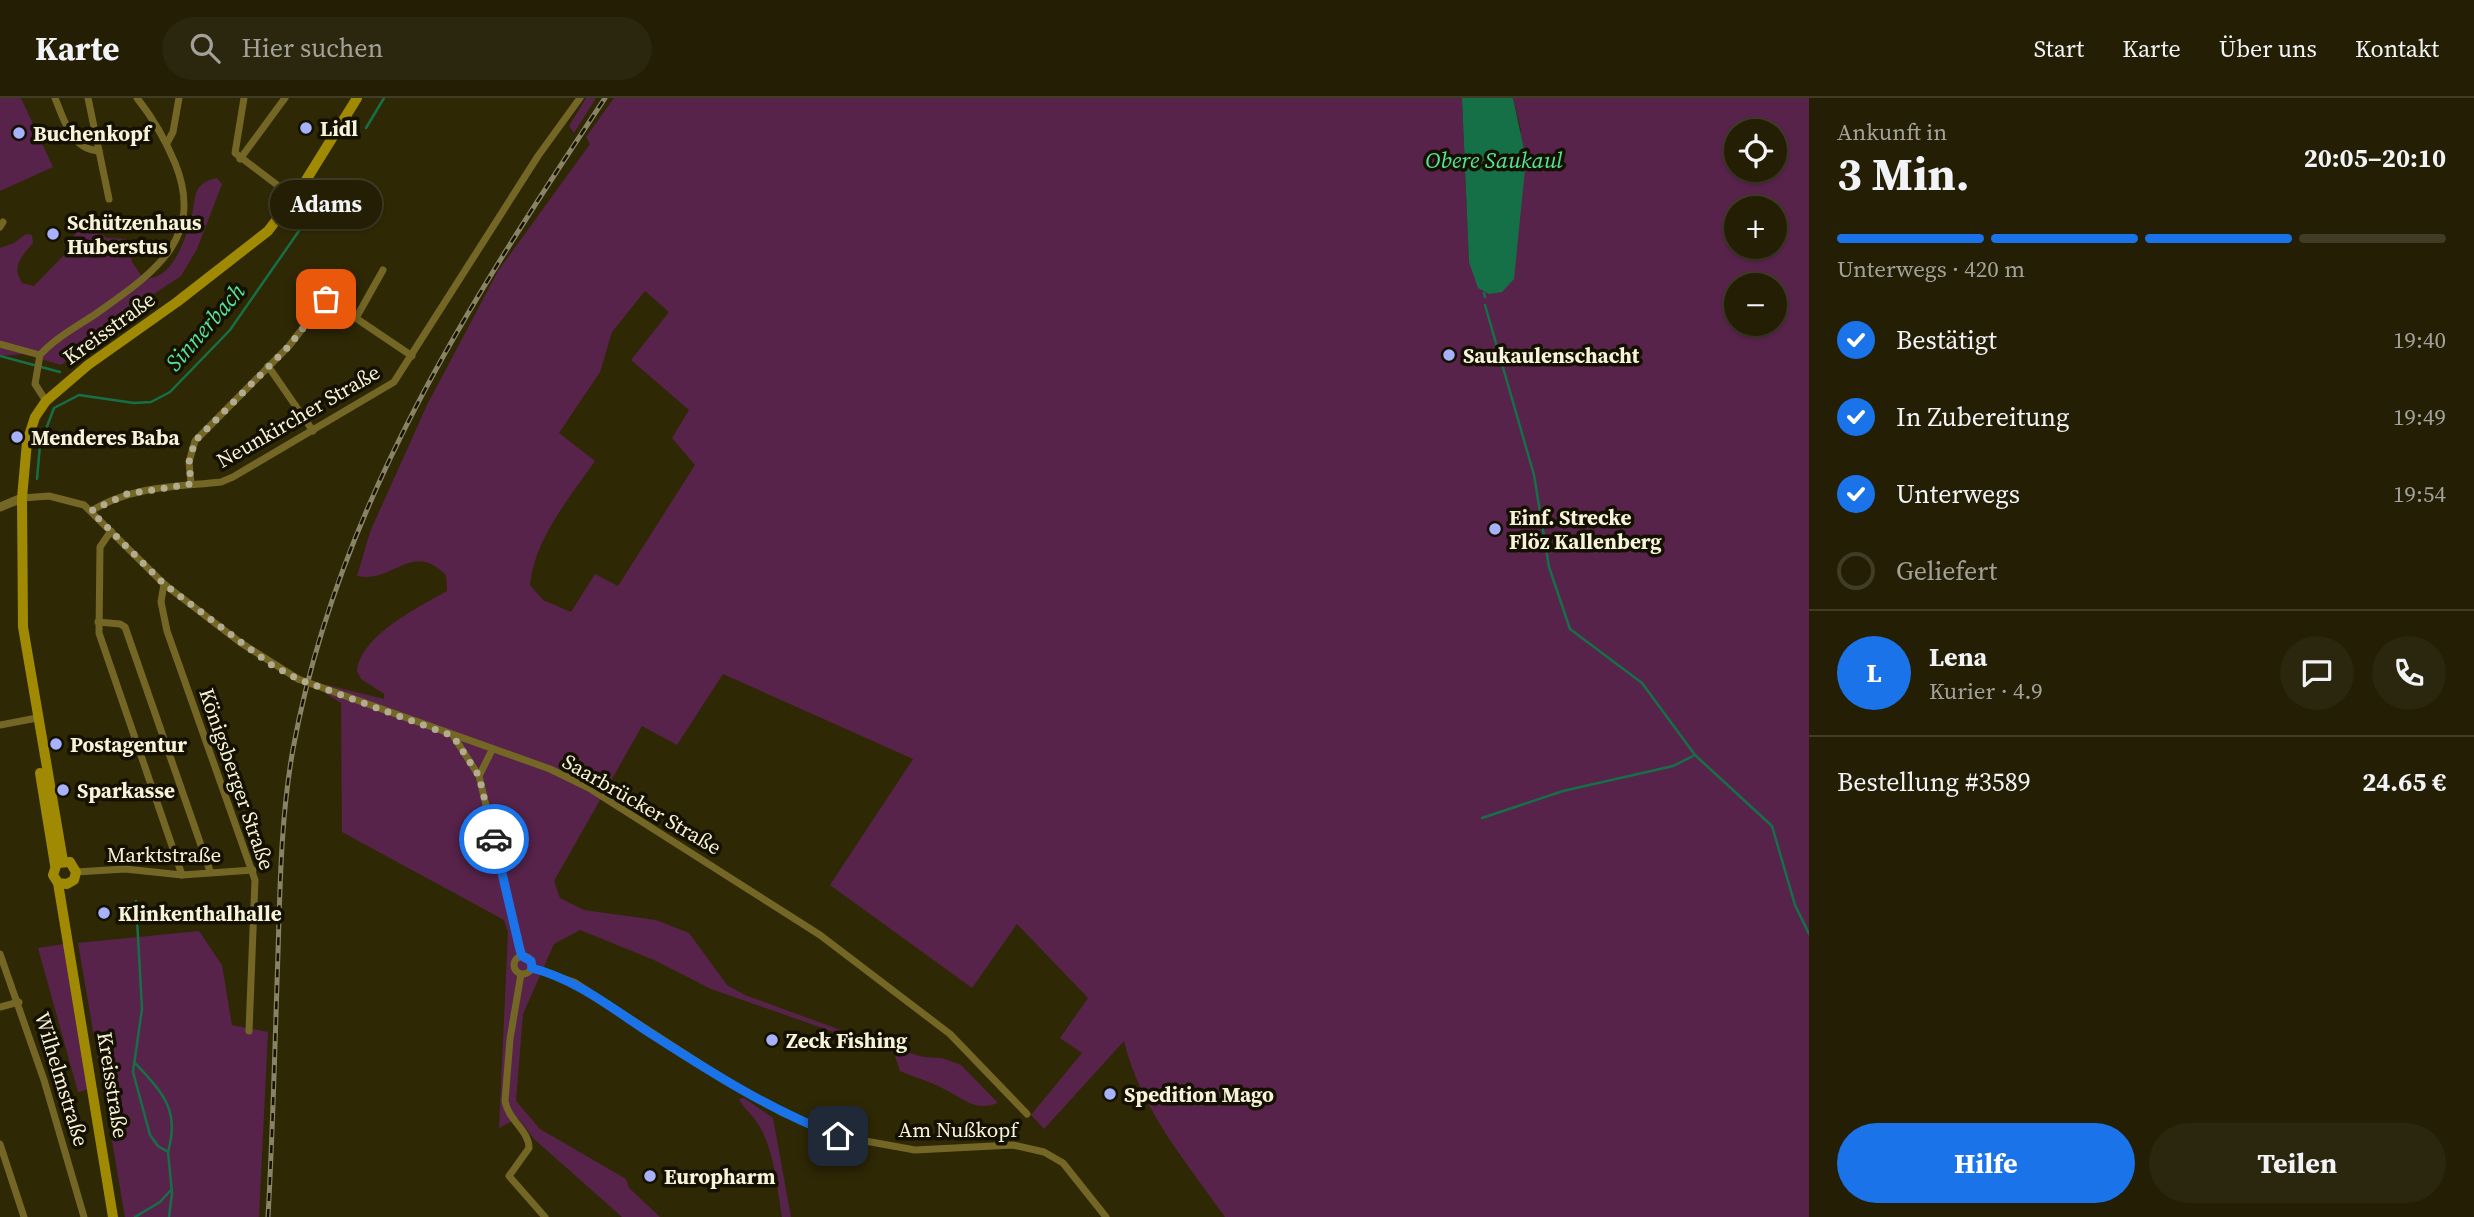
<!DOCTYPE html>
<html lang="de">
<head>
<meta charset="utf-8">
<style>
	body { margin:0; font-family:"Source Serif 4",serif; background:#2b270e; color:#f1f3f6; height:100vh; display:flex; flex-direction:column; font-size:26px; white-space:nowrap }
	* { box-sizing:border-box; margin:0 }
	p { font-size:23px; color:#a3a29a }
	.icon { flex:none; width:38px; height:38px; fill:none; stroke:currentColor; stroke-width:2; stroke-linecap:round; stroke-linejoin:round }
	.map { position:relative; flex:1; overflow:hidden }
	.sheet { display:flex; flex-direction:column; background:#231e04; width:665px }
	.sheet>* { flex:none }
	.controls { position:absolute; left:1724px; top:21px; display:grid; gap:14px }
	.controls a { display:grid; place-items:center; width:63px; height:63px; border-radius:50%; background:#231e04; box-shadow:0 2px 5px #0004,0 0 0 2px #403c26; font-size:35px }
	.pin { position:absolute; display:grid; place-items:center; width:60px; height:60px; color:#fff; margin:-30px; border-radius:14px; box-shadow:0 4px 10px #0006 }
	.courier { position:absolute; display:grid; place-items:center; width:70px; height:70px; margin:-35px; border:5px solid #1a73e8; border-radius:50%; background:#fff; color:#222; box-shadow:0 2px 9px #0007 }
	.bubble { position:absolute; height:49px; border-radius:24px; background:#231e04; box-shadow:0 2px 5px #0004,0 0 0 2px #403c26; font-size:23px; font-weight:700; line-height:49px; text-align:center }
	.headline em { font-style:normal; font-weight:700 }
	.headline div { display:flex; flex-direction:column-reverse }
	.headline { display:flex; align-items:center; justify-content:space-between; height:119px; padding:0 28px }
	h1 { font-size:46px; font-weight:700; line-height:52px }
	.bar { display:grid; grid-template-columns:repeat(4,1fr); gap:10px 7px; align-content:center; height:84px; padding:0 28px }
	.bar i { height:9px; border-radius:5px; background:#403c26 }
	.bar .on { background:#1a73e8 }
	.bar p { grid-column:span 4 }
	.line { display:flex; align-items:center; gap:18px; padding:0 28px; border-top:2px solid #403c26 }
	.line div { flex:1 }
	.round { display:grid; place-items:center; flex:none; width:74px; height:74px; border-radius:37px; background:#2b270e }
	ol { padding:0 28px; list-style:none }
	li { display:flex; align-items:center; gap:21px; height:77px }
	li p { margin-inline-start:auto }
	li .icon { padding:7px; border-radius:50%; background:#1a73e8; color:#fff; stroke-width:4 }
	li:last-child { color:#a3a29a }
	li i { width:38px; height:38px; border:4px solid #403c26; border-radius:50% }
	.primary-button { display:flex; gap:14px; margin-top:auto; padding:14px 28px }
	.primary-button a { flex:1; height:80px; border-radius:42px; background:#1a73e8; color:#fff; font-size:28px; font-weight:700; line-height:80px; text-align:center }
	.primary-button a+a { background:#2b270e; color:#f1f3f6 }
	header { display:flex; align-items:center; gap:42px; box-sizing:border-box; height:98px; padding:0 35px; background:#231e04; border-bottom:2px solid #403c26 }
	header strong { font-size:33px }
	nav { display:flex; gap:38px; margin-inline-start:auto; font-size:24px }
	.search { width:490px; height:63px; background:#2b270e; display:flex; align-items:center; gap:18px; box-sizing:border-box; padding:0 24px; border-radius:38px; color:#a3a29a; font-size:26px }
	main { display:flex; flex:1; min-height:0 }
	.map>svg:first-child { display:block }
	.green { fill:#57234a; fill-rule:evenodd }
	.water { fill:#167047 }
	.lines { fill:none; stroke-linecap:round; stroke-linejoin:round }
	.stream { stroke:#167047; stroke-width:2.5 }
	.minor { stroke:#746726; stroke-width:7 }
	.tertiary { stroke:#746726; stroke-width:9 }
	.secondary { stroke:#a08a04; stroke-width:10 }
	.rail-casing { stroke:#898365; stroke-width:5 }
	.rail { stroke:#141101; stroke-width:2.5; stroke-dasharray:8; stroke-linecap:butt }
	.minor-bridge { stroke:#746726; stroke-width:7 }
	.done { stroke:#b1ab8f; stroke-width:7; stroke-dasharray:0 12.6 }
	.route { stroke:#1a73e8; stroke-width:9 }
	.poi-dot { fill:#a7b1fc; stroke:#141101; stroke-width:2.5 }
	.labels { text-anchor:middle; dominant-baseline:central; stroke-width:7; stroke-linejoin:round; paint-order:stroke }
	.poi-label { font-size:21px; font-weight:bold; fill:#f7f2da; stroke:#141101; text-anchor:start }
	.street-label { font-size:21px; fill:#f7f2da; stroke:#141101 }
	.water-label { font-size:23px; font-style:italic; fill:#54e59d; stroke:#141101 }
</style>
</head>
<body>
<header>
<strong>Karte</strong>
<div class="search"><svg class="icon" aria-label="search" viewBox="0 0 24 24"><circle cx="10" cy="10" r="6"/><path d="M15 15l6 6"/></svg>Hier suchen</div>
<nav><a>Start</a><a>Karte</a><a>Über uns</a><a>Kontakt</a></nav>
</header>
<main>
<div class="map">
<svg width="1809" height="1119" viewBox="0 0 1809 1119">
	<rect width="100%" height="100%" fill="#2f2805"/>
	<g class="green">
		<path d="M0 0H21L53 69 0 93Z"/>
		<path d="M586 0H596L574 35 569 28Z"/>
		<path d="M614 0H1462L1469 164 1521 32 1513 0H1809V1119H1225C1186 1064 1140 1010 1124 943L1044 1031 1031 1017 1082 955 1060 940 1088 900 1017 826 972 890 830 787 913 661 723 576 677 647 642 628 554 783 560 800 584 812 656 822 689 835 727 887 745 897 887 949 924 959 942 960 961 967 998 1005C974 1014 963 1000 942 990 929 983 914 979 900 973L894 955 711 891 654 862 580 832 554 846 523 916 516 1003 540 1031 626 1081 629 1090 660 1119H622L534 1041 518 1020 499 1030 508 834 504 822 342 734 341 605 325 595 327 587 384 601V596L361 581 357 573C361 537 419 509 447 493L446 477C411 442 394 486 357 478L370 434 427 307 498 173 590 46 586 39ZM1736 33H1774V72H1736ZM1736 110H1774V149H1736ZM1736 187H1774V226H1736ZM645 193 669 214 631 262 689 312 672 340 695 367 618 488 595 476 571 514 543 502 530 487C534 442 569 400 595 363L559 335 600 274 612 234Z"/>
		<path d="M217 80 222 86 197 151 181 178 143 203 61 267 24 256 0 258V150L14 145 26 136 32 137 33 145C22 158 11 168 22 185L34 188 65 156 78 130H95L106 140 127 141 131 147 132 164 143 180C172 185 186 140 192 117 194 109 194 98 198 91 203 84 209 82 217 80Z"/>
		<path d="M199 833 222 867 232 927 268 934 259 1119H125L78 845Z"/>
		<path d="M64 846 90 991 78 994 38 850Z"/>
		<path d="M744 1000 773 1020 791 1119H782C777 1089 774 1048 756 1023 751 1015 743 1010 739 1001Z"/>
	</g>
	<path class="water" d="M1462 0H1513L1526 61 1514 181 1502 194 1489 196 1478 190 1469 164Z"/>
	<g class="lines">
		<g class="stream">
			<path d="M366 30 384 0"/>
			<path d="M1484 195 1485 199"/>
			<path d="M1485 207 1534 377 1549 469 1570 531 1642 585 1695 657 1772 728 1795 807 1809 836"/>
			<path d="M0 258 60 274"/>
			<path d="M37 381 40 347 54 310 79 297 134 305 151 304 170 294 230 232 317 107"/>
			<path d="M1482 720 1563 693 1673 668 1695 657"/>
			<path d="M136 803 142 911 133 974 150 1037 158 1048 168 1054 172 1095 169 1119"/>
			<path d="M135 965C163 995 180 1012 168 1054"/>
			<path d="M135 1119 160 1104 171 1092"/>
		</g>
		<g class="minor">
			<path d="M55 0C64 22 71 51 99 53"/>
			<path d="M88 0 109 101"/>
			<path d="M244 0 235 55 293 99"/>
			<path d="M167 45 173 34 179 0"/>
			<path d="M240 61 285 0"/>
			<path d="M0 129 3 124"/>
			<path d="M356 220 383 172"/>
			<path d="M0 246 40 257"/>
			<path d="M268 268 313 333"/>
			<path d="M46 303 35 286 40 257C55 240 78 228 97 215 153 175 206 141 175 65 165 41 153 20 137 0"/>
			<path d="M191 386 189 364 195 343 289 248 326 200 412 258"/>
			<path d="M22 400 49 398 84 407 164 486 241 545 298 581"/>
			<path d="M91 413C131 388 176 389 221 384L233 379 394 284 538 58 580 0"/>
			<path d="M111 433 100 449 99 535 182 777"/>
			<path d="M164 486 161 504 167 533 255 782 249 933"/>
			<path d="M98 524 120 526 125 529 210 773"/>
			<path d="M326 591 550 671 589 690 820 837 950 936 1027 1016"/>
			<path d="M0 627 37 620"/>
			<path d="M454 639 479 678 522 858"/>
			<path d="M479 678 492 652"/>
			<path d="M76 774 125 771 182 777 253 772"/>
			<path d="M0 856 44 982 84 1119"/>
			<circle cx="523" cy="867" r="9"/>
			<path d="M532 870 574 884 725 982 783 1015 838 1038 915 1052 1013 1047 1044 1054 1063 1065 1106 1119"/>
			<path d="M521 876 510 941 505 1003C508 1022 529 1032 529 1050L509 1078 545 1119"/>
			<path d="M0 909 19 904"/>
			<path d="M0 1046 24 1119"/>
		</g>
		<path class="tertiary" d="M0 409 22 400"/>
		<g class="secondary">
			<path d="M40 675 55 767"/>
			<path d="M63 763 23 529 22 400 27 344 35 319 46 303 88 267 177 204 268 133 303 87 357 0"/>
			<path d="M58 785 67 786 74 782 76 774 70 764 57 765 53 777 58 785 113 1119"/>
		</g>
		<g class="rail-casing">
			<path id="rail" d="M268 1119C273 1031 275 943 278 855 280 787 281 718 293 651 338 406 470 204 605 0"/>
		</g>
		<use href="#rail" class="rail"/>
		<path class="minor-bridge" d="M298 581 326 591"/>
	</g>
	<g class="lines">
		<path class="done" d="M326 201 289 248 195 343 189 364 191 386 127 396 91 413 164 486 270 566 298 581 453 638 479 678 494 741"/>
		<path class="route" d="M494 741 520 852 522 858 531 863 532 870C578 882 614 912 653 937 712 975 772 1013 838 1038"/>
	</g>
	<g class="poi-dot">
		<circle cx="306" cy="30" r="7"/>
		<circle cx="19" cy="35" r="7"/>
		<circle cx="53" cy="136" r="7"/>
		<circle cx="1449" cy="257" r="7"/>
		<circle cx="17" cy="339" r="7"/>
		<circle cx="1495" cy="431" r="7"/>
		<circle cx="56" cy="646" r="7"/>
		<circle cx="63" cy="692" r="7"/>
		<circle cx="104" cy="815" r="7"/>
		<circle cx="772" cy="942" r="7"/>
		<circle cx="1110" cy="996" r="7"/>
		<circle cx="650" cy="1078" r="7"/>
	</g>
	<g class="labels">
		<g class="poi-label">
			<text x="320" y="30">Lidl</text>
			<text x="33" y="35">Buchenkopf</text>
			<text x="67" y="124">Schützenhaus<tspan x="67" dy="24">Huberstus</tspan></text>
			<text x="1463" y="257">Saukaulenschacht</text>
			<text x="31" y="339">Menderes Baba</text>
			<text x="1509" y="419">Einf. Strecke<tspan x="1509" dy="24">Flöz Kallenberg</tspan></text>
			<text x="70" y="646">Postagentur</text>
			<text x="77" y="692">Sparkasse</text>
			<text x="118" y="815">Klinkenthalhalle</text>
			<text x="786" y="942">Zeck Fishing</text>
			<text x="1124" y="996">Spedition Mago</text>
			<text x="664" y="1078">Europharm</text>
		</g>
		<g class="street-label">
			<text transform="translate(109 230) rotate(-36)">Kreisstraße</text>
			<text transform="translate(298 318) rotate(-30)">Neunkircher Straße</text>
			<text transform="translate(237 681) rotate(71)">Königsberger Straße</text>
			<text transform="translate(642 706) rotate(30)">Saarbrücker Straße</text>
			<text x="164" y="756">Marktstraße</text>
			<text transform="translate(62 981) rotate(73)">Wilhelmstraße</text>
			<text transform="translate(113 987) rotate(81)">Kreisstraße</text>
			<text x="958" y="1031">Am Nußkopf</text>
		</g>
		<g class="water-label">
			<text x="1494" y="62">Obere Saukaul</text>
			<text transform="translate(205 229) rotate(-49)">Sinnerbach</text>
		</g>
	</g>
</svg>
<div class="controls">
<a><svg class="icon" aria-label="locate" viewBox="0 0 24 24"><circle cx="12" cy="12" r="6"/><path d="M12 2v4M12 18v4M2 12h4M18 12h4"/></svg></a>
<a>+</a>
<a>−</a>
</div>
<div class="pin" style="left:326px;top:201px;background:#ea580c"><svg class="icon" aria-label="bag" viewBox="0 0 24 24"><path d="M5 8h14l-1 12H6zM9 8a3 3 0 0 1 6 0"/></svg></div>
<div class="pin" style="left:838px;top:1038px;background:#1f2937"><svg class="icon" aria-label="home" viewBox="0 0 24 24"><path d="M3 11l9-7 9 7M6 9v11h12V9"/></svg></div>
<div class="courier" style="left:494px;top:741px"><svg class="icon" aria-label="car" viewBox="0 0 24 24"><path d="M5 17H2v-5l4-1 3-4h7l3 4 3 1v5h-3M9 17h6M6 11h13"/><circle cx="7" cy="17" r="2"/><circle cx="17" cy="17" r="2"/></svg></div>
<div class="bubble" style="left:270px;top:82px;width:112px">Adams</div>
</div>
<section class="sheet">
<div class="headline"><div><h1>3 Min.</h1><p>Ankunft in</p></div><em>20:05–20:10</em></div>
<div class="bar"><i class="on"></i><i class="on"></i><i class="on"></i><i></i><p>Unterwegs · 420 m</p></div>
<ol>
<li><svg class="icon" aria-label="check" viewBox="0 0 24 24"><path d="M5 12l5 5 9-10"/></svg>Bestätigt<p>19:40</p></li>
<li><svg class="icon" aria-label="check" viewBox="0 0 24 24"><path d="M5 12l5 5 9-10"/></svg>In Zubereitung<p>19:49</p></li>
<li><svg class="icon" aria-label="check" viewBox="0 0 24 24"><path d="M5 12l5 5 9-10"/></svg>Unterwegs<p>19:54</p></li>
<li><i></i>Geliefert</li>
</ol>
<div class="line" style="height:126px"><b class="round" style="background:#1a73e8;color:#fff">L</b><div><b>Lena</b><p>Kurier · 4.9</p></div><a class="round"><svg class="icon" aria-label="chat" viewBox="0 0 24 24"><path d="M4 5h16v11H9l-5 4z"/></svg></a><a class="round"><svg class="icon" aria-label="phone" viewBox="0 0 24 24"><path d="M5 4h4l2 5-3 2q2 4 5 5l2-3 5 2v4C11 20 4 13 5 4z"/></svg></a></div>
<div class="line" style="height:91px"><div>Bestellung #3589</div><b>24.65 €</b></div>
<div class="primary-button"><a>Hilfe</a><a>Teilen</a></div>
</section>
</main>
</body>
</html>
